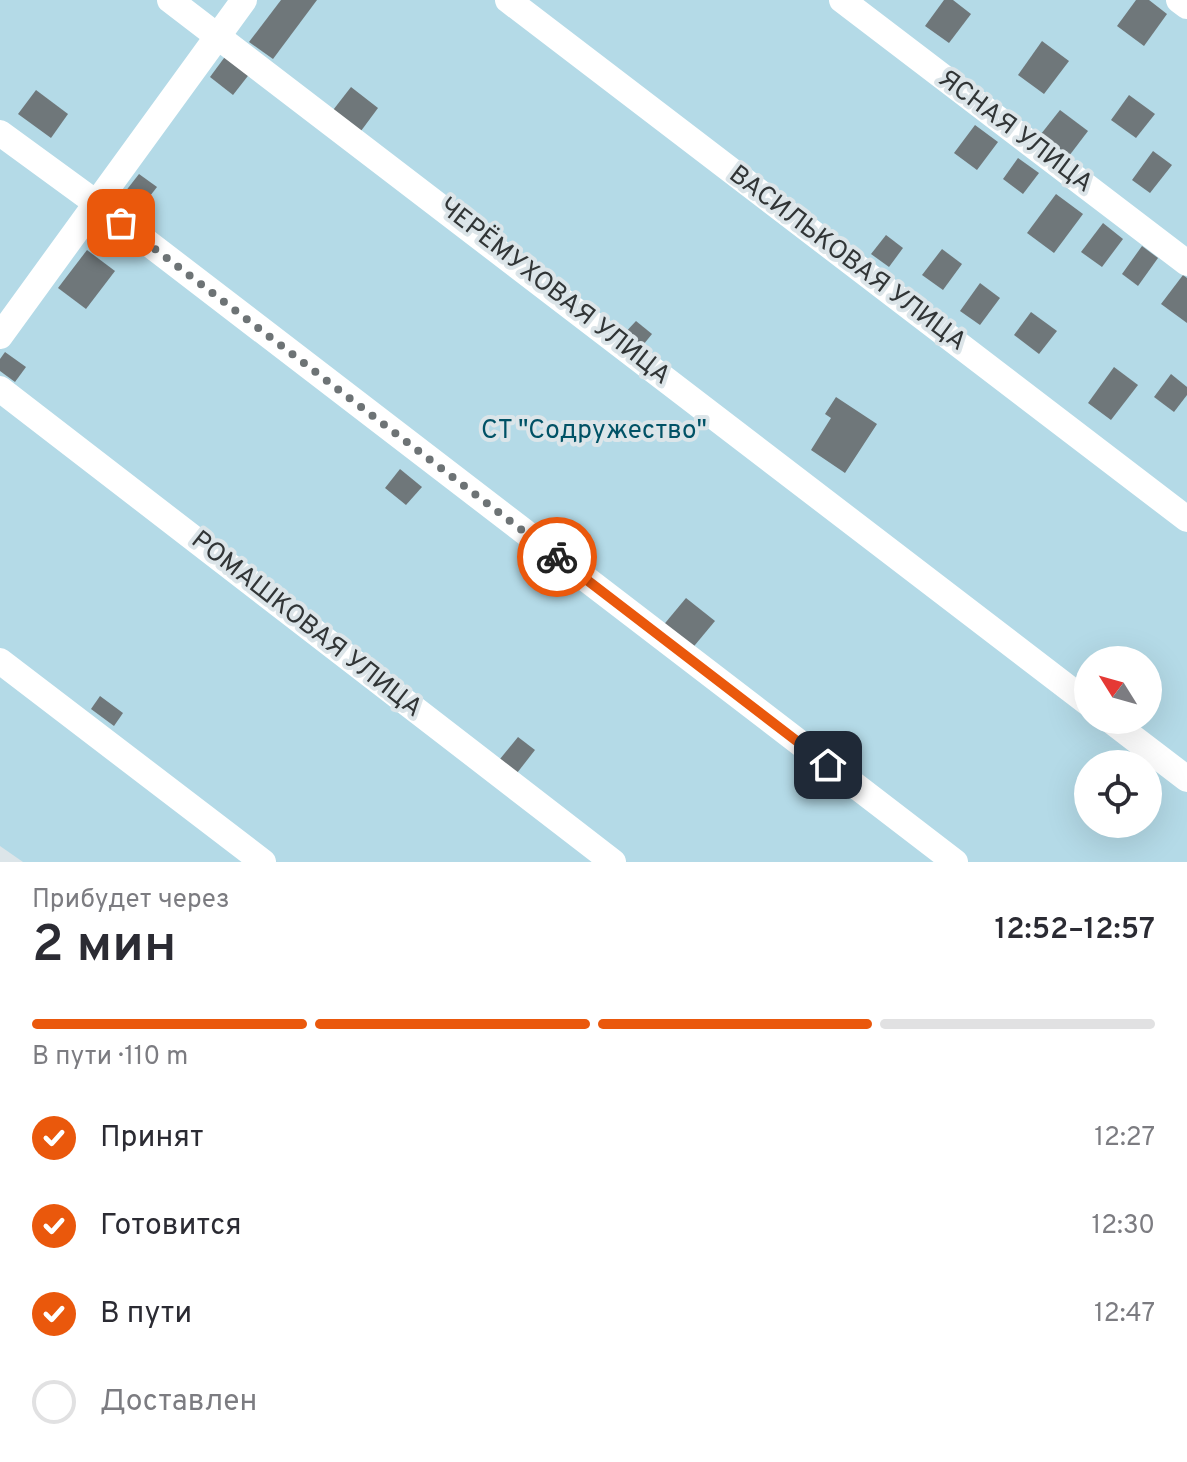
<!DOCTYPE html>
<html lang="ru">
<head>
<meta charset="utf-8">
<style>
	body { margin:0; font-family:Overpass,sans-serif; background:#f2f2f3; color:#2b2b33; height:100vh; display:flex; flex-direction:column; font-size:30px; white-space:nowrap }
	* { box-sizing:border-box; margin:0 }
	p { font-size:26px; color:#7c7c81 }
	.icon { flex:none; width:44px; height:44px; fill:none; stroke:currentColor; stroke-width:2; stroke-linecap:round; stroke-linejoin:round }
	.map { position:relative; height:862px; overflow:hidden }
	.panel { display:flex; flex-direction:column; background:#fff; flex:1 }
	.panel>* { flex:none }
	.needle { width:52px; rotate:307deg }
	.buttons { position:absolute; left:1074px; top:646px; display:grid; gap:16px }
	.buttons a { display:grid; place-items:center; width:88px; height:88px; border-radius:50%; background:#fff; box-shadow:0 8px 32px #0002; font-size:40px }
	.pin { position:absolute; display:grid; place-items:center; width:68px; height:68px; color:#fff; margin:-34px; border-radius:16px; box-shadow:0 4px 12px #0006 }
	.courier { position:absolute; display:grid; place-items:center; width:80px; height:80px; margin:-40px; border:6px solid #ea580c; border-radius:50%; background:#fff; color:#222; box-shadow:0 2px 10px #0007 }
	.summary em { font-style:normal; font-weight:600 }
	.summary div { display:flex; flex-direction:column-reverse }
	.summary { display:flex; align-items:center; justify-content:space-between; height:136px; padding:0 32px }
	h1 { font-size:52px; font-weight:600; line-height:60px }
	.bar { display:grid; grid-template-columns:repeat(4,1fr); gap:12px 8px; align-content:center; height:96px; padding:0 32px }
	.bar i { height:10px; border-radius:6px; background:#e1e1e2 }
	.bar .current { background:#ea580c }
	.bar p { grid-column:span 4 }
	ol { padding:0 32px; list-style:none }
	li { display:flex; align-items:center; gap:24px; height:88px }
	li p { margin-inline-start:auto }
	li .icon { padding:8px; border-radius:50%; background:#ea580c; color:#fff; stroke-width:4 }
	li:last-child { color:#7c7c81 }
	li i { width:44px; height:44px; border:4px solid #e1e1e2; border-radius:50% }
	.map>svg:first-child { display:block }
	.green { fill:#b4dae7; fill-rule:evenodd }
	.building { fill:#6f777a }
	.lines { fill:none; stroke-linecap:round; stroke-linejoin:round }
	.minor { stroke:#fff; stroke-width:26 }
	.done { stroke:#6d7375; stroke-width:8; stroke-dasharray:0 14.4 }
	.route { stroke:#ea580c; stroke-width:10 }
	.labels { text-anchor:middle; dominant-baseline:central; stroke-width:8; stroke-linejoin:round; paint-order:stroke }
	.street-label { font-size:26px; fill:#313536; stroke:#dce5e9 }
	.park-label { font-size:26px; fill:#015266; stroke:#dce5e9 }
</style>
</head>
<body>
<div class="map">
<svg width="1187" height="862" viewBox="0 0 1187 862">
	<rect width="100%" height="100%" fill="#dce5e9"/>
	<path class="green" d="M0 0H1187V862H23L0 846ZM1088 660H1148V720H1088ZM1088 764H1148V824H1088Z"/>
	<g class="building">
		<path d="M281 0H317L273 59 249 42Z"/>
		<path d="M944 0H953L971 14 949 43 925 26Z"/>
		<path d="M1136 0H1149L1167 14 1144 46 1117 26Z"/>
		<path d="M1042 41 1069 61 1044 94 1018 75Z"/>
		<path d="M227 54 251 72 233 95 210 77Z"/>
		<path d="M351 87 378 108 358 135 330 114Z"/>
		<path d="M36 90 68 114 51 138 18 114Z"/>
		<path d="M1129 95 1155 114 1136 138 1111 120Z"/>
		<path d="M1060 110 1088 131 1069 156 1041 134Z"/>
		<path d="M975 125 998 142 977 170 954 153Z"/>
		<path d="M1153 151 1172 165 1150 193 1132 180Z"/>
		<path d="M1018 158 1039 173 1023 194 1003 179Z"/>
		<path d="M139 174 157 187 136 214 118 201Z"/>
		<path d="M1056 194 1083 214 1054 253 1027 233Z"/>
		<path d="M1103 223 1123 239 1102 267 1081 252Z"/>
		<path d="M886 235 903 248 889 267 871 254Z"/>
		<path d="M1142 246 1158 258 1138 286 1122 274Z"/>
		<path d="M942 249 962 264 943 290 922 275Z"/>
		<path d="M87 250 115 271 86 309 58 288Z"/>
		<path d="M1183 275 1187 278V323L1161 304Z"/>
		<path d="M980 283 1000 298 980 325 960 311Z"/>
		<path d="M1031 312 1057 331 1039 354 1014 335Z"/>
		<path d="M636 321 652 334 639 350 622 336Z"/>
		<path d="M5 352 26 367 15 382 0 371V359Z"/>
		<path d="M1114 367 1138 385 1111 420 1088 403Z"/>
		<path d="M1171 374 1187 387V395L1174 412 1154 397Z"/>
		<path d="M836 397 877 424 845 473 811 450 831 418 825 414Z"/>
		<path d="M400 469 422 487 406 505 385 488Z"/>
		<path d="M686 598 715 621 690 651 661 628Z"/>
		<path d="M100 696 123 713 114 726 91 709Z"/>
		<path d="M518 737 535 750 517 773 500 759Z"/>
	</g>
	<g class="lines">
		<g class="minor">
			<path d="M170 0 1088 703"/>
			<path d="M508 0 1187 519"/>
			<path d="M842 0 1187 263"/>
			<path d="M1179 0 1187 6"/>
			<path d="M0 133 96 203 955 862"/>
			<path d="M0 336 244 0"/>
			<path d="M0 389 613 862"/>
			<path d="M0 661 263 862"/>
			<path d="M1110 720 1187 779"/>
		</g>
	</g>
	<g class="lines">
		<path class="done" d="M121 223 557 557"/>
		<path class="route" d="M557 557 828 765"/>
	</g>
	<g class="labels">
		<g class="street-label">
			<text transform="translate(1015 132) rotate(37)">ЯСНАЯ УЛИЦА</text>
			<text transform="translate(847 259) rotate(37)">ВАСИЛЬКОВАЯ УЛИЦА</text>
			<text transform="translate(554 292) rotate(38)">ЧЕРЁМУХОВАЯ УЛИЦА</text>
			<text transform="translate(306 625) rotate(38)">РОМАШКОВАЯ УЛИЦА</text>
		</g>
		<g class="park-label">
			<text x="594" y="431">СТ "Содружество"</text>
		</g>
	</g>
</svg>
<div class="buttons">
<a><svg class="needle" viewBox="-14 -14 28 28"><path d="M0-13l5 13h-10z" fill="#e53935"/><path d="M0 13l5-13h-10z" fill="#7c7c81"/></svg></a>
<a><svg class="icon" aria-label="locate" viewBox="0 0 24 24"><circle cx="12" cy="12" r="6"/><path d="M12 2v4M12 18v4M2 12h4M18 12h4"/></svg></a>
</div>
<div class="pin" style="left:121px;top:223px;background:#ea580c"><svg class="icon" aria-label="bag" viewBox="0 0 24 24"><path d="M5 8h14l-1 12H6zM9 8a3 3 0 0 1 6 0"/></svg></div>
<div class="pin" style="left:828px;top:765px;background:#1f2937"><svg class="icon" aria-label="home" viewBox="0 0 24 24"><path d="M3 11l9-7 9 7M6 9v11h12V9"/></svg></div>
<div class="courier" style="left:557px;top:557px"><svg class="icon" aria-label="bike" viewBox="0 0 24 24"><circle cx="6" cy="16" r="4"/><circle cx="18" cy="16" r="4"/><path d="M6 16l4-8h5l3 8M10 8l3 8H6M13 5h3"/></svg></div>
</div>
<section class="panel">
<div class="summary"><div><h1>2 мин</h1><p>Прибудет через</p></div><em>12:52–12:57</em></div>
<div class="bar"><i class="current"></i><i class="current"></i><i class="current"></i><i></i><p>В пути · 110 m</p></div>
<ol>
<li><svg class="icon" aria-label="check" viewBox="0 0 24 24"><path d="M5 12l5 5 9-10"/></svg>Принят<p>12:27</p></li>
<li><svg class="icon" aria-label="check" viewBox="0 0 24 24"><path d="M5 12l5 5 9-10"/></svg>Готовится<p>12:30</p></li>
<li><svg class="icon" aria-label="check" viewBox="0 0 24 24"><path d="M5 12l5 5 9-10"/></svg>В пути<p>12:47</p></li>
<li><i></i>Доставлен</li>
</ol>
</section>
</body>
</html>
